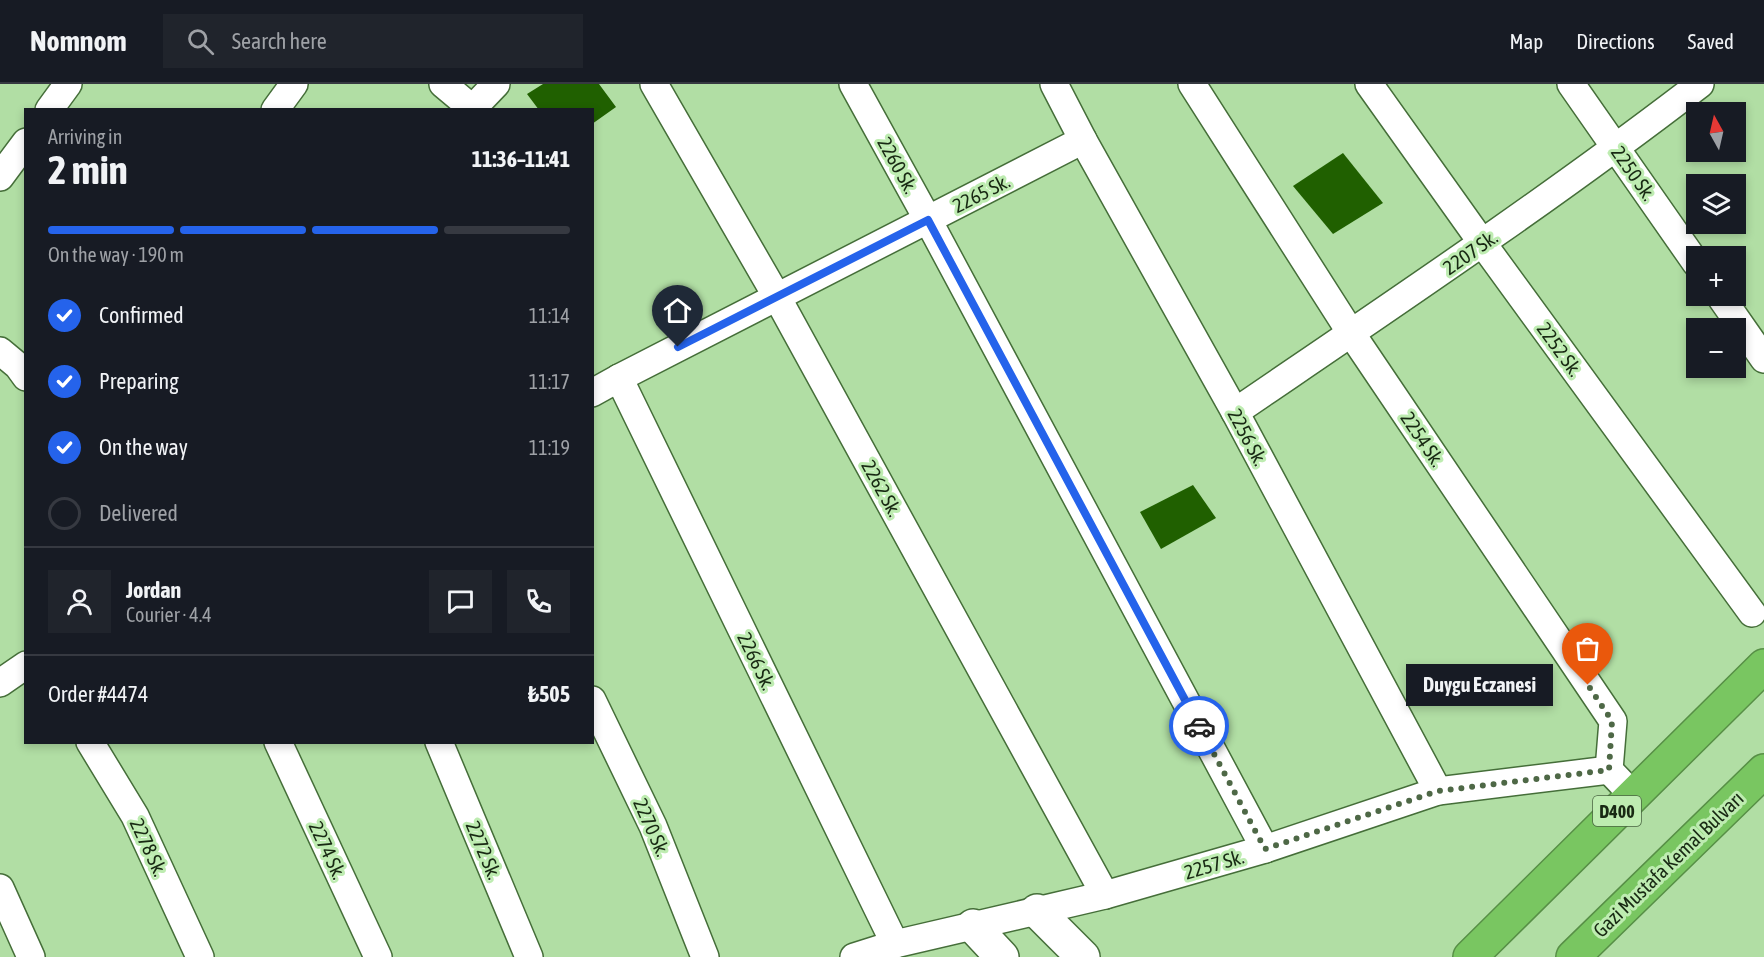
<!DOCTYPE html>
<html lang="en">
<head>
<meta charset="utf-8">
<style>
	body { margin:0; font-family:"Asap Condensed",sans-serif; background:#20242c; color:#f1f3f6; height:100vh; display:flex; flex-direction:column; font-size:22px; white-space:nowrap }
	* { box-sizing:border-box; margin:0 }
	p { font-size:20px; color:#9ea1a6 }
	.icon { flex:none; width:33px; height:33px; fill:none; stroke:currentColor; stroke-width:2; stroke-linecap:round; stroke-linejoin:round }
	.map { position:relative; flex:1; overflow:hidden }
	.drawer { position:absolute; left:24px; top:24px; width:570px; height:636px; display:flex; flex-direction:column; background:#171b24; border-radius:0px; box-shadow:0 3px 9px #0003 }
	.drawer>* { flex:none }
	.needle { width:39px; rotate:352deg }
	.fabs { position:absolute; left:1686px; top:18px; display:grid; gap:12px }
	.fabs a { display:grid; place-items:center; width:60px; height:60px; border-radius:0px; background:#171b24; box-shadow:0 3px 9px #0003; font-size:30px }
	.pin { position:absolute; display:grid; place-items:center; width:51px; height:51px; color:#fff; margin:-62px -26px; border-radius:50% 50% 50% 0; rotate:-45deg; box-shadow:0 0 6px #0007 }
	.pin .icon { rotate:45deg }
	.courier { position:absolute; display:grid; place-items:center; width:60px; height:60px; margin:-30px; border:4px solid #2563eb; border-radius:50%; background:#fff; color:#222; box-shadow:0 2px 8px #0007 }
	.bubble { position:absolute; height:42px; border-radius:0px; background:#171b24; box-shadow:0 3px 9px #0003; font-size:20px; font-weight:700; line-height:42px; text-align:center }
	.head em { font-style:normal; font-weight:700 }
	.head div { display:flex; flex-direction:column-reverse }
	.head { display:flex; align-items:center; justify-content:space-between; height:102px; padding:0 24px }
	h1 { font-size:39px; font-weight:700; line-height:45px }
	.bar { display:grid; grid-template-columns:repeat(4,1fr); gap:9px 6px; align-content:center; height:72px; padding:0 24px }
	.bar i { height:8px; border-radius:4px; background:#363941 }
	.bar .active { background:#2563eb }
	.bar p { grid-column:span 4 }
	.line { display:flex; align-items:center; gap:15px; padding:0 24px; border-top:2px solid #363941 }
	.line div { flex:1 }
	.round { display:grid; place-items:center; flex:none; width:63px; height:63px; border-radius:0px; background:#20242c }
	ol { padding:0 24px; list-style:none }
	li { display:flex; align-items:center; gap:18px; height:66px }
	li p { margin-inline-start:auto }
	li .icon { padding:6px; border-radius:50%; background:#2563eb; color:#fff; stroke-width:4 }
	li:last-child { color:#9ea1a6 }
	li i { width:33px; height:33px; border:3px solid #363941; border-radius:50% }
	header { display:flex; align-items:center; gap:36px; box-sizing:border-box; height:84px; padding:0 30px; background:#171b24; border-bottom:2px solid #363941 }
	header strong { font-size:28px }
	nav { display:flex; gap:33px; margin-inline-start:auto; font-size:21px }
	.search { width:420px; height:54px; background:#20242c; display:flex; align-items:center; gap:15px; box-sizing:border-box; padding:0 21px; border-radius:0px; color:#9ea1a6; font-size:22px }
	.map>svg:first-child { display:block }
	.building { fill:#206000 }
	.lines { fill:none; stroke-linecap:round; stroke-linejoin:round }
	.street-casing { stroke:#456e39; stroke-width:30 }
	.secondary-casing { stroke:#456e39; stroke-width:36 }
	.highway-casing { stroke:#578f46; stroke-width:36 }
	.street { stroke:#fff; stroke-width:27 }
	.secondary { stroke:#fff; stroke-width:33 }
	.highway { stroke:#79c661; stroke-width:33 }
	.done { stroke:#4e6846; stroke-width:6; stroke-dasharray:0 10.8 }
	.route { stroke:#2563eb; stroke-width:8 }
	.labels { text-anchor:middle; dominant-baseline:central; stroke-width:6; stroke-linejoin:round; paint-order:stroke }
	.shield { fill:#beecb1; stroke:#4a6442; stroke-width:1.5 }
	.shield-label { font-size:18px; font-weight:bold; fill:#182913 }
	.street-label { font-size:20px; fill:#182913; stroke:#beecb1 }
</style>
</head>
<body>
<header>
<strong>Nomnom</strong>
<div class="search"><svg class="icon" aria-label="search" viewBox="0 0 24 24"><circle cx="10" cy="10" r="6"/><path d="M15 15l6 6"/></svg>Search here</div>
<nav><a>Map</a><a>Directions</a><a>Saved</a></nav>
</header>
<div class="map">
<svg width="1764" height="873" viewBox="0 0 1764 873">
	<rect width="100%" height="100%" fill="#b1dea4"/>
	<g class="building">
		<path d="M543 0H599L616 23 592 40V26H539L527 10Z"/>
		<path d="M1343 69 1383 119 1333 150 1293 102Z"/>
		<path d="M1193 401 1216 434 1161 465 1140 428Z"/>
	</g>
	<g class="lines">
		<g class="street-casing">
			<g id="street">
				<path d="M443 0 474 26"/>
				<path d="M654 0 777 213 1105 811"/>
				<path d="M853 0 928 136 1265 765"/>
				<path d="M1054 0 1083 56 1235 328 1438 707"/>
				<path d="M1192 0 1351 249 1613 637 1609 686 1633 711"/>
				<path d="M1369 0 1483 160 1752 529"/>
				<path d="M1571 0 1696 179"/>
				<path d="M473 24 496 0"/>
				<path d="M49 26 68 0"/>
				<path d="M275 26 294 0"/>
				<path d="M0 93 26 58"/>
				<path d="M1720 212 1764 275"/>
				<path d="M0 267 18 282 26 293"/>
				<path d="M619 294 895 860"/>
				<path d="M592 309 619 294 1083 56"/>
				<path d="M1235 328C1392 221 1549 116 1700 0"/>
				<path d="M0 599 26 581"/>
				<path d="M592 616 653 742 705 873"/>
				<path d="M90 658 135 732 200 873"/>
				<path d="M278 658 378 873"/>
				<path d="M439 658 529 873"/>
				<path d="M0 804 31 873"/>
				<path d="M854 873 895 860 1105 811 1265 765 1438 707 1609 686"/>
			</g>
		</g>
		<g class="secondary-casing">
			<g id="secondary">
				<path d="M1037 827 1083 873"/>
				<path d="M973 842 1002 873"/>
			</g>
		</g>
		<g class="highway-casing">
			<g id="highway">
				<path d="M1470 873 1764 582"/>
				<path d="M1573 873 1764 687"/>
			</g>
		</g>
		<use href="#street" class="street"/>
		<use href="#secondary" class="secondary"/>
		<use href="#highway" class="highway"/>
	</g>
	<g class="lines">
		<path class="done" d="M1199 642 1265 765 1438 707 1609 686 1612 637 1588 601"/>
		<path class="route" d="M678 263 928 136 1199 642"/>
	</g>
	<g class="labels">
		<rect class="shield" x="1593" y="712" width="48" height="30" rx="4.5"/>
		<g class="shield-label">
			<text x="1617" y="727">D400</text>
		</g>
		<g class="street-label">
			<text transform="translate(898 81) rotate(61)">2260 Sk.</text>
			<text transform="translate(1634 89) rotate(55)">2250 Sk.</text>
			<text transform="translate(981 109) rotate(-27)">2265 Sk.</text>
			<text transform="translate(1470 168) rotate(-35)">2207 Sk.</text>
			<text transform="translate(1560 265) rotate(54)">2252 Sk.</text>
			<text transform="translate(1248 353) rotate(62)">2256 Sk.</text>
			<text transform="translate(1423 355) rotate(56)">2254 Sk.</text>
			<text transform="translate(882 404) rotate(61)">2262 Sk.</text>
			<text transform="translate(757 577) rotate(64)">2266 Sk.</text>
			<text transform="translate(652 743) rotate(66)">2270 Sk.</text>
			<text transform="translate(149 763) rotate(65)">2278 Sk.</text>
			<text transform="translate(328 766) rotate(65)">2274 Sk.</text>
			<text transform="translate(484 766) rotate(67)">2272 Sk.</text>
			<text transform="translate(1214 780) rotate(-16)">2257 Sk.</text>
			<text transform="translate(1668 780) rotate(-44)">Gazi Mustafa Kemal Bulvarı</text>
		</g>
	</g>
</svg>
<div class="fabs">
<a><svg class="needle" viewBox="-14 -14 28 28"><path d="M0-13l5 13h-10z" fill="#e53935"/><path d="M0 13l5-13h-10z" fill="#9ea1a6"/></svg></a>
<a><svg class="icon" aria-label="layers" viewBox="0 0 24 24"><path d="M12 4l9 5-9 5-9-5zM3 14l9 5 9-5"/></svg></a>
<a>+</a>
<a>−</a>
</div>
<div class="pin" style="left:1588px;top:601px;background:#ea580c"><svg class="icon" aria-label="bag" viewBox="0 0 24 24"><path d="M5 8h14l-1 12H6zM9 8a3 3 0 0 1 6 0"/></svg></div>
<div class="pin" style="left:678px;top:263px;background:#1f2937"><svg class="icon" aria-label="home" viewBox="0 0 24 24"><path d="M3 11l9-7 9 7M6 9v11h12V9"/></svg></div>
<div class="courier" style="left:1199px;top:642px"><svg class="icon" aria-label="car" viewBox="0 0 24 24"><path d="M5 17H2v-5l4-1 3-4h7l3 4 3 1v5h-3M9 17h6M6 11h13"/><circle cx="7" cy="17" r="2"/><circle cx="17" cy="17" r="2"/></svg></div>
<div class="bubble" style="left:1406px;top:580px;width:147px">Duygu Eczanesi</div>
<section class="drawer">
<div class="head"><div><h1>2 min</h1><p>Arriving in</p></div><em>11:36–11:41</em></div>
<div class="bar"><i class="active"></i><i class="active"></i><i class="active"></i><i></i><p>On the way · 190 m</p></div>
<ol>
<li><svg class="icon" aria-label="check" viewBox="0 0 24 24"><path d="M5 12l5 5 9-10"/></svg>Confirmed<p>11:14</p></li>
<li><svg class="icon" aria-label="check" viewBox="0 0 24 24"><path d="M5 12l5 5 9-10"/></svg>Preparing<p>11:17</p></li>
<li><svg class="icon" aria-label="check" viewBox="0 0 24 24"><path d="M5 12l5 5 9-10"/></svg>On the way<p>11:19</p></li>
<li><i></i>Delivered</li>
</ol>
<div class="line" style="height:108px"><a class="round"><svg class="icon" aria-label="person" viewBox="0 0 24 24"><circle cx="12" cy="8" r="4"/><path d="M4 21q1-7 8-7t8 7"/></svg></a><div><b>Jordan</b><p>Courier · 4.4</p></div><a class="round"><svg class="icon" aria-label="chat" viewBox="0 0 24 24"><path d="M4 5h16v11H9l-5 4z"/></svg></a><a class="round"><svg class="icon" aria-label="phone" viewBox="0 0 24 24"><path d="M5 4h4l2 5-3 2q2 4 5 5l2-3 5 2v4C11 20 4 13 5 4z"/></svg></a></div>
<div class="line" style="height:78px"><div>Order #4474</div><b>₺505</b></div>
</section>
</div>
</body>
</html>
